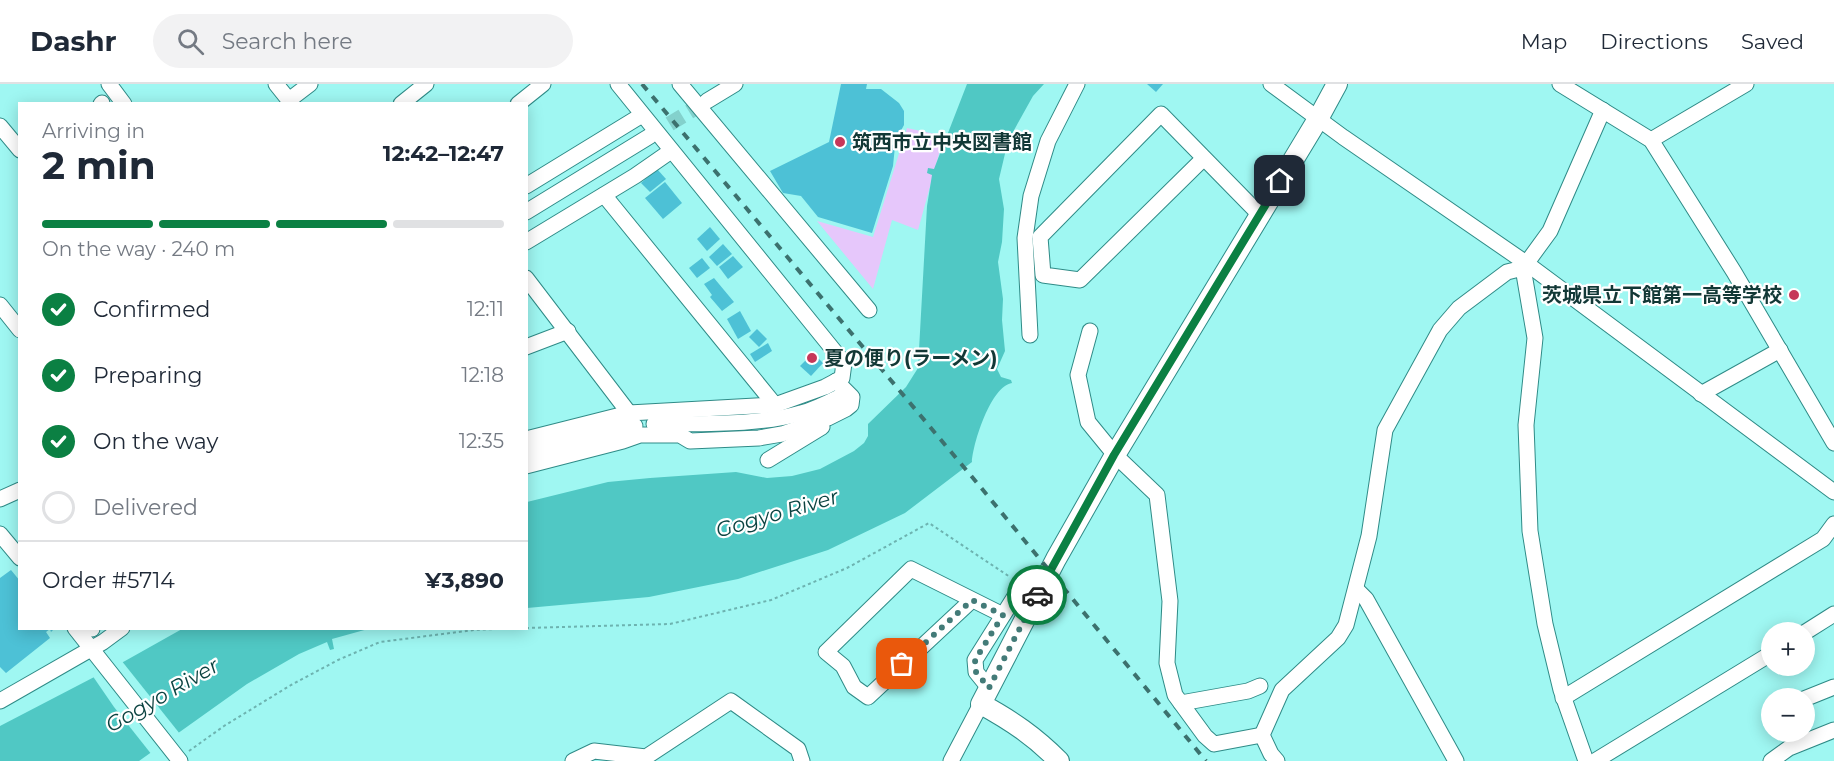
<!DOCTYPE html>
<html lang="en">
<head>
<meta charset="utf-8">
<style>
	body { margin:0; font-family:Montserrat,"Noto Sans JP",sans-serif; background:#f2f2f3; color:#1f2937; height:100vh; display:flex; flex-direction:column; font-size:22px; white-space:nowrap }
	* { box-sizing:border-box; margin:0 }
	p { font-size:20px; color:#747a83 }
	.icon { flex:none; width:33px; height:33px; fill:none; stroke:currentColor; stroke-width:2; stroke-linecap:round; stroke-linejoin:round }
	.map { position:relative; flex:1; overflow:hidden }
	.sheet { position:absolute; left:18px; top:18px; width:510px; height:528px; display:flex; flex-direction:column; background:#fff; border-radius:0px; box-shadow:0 3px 15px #0003 }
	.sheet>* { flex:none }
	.buttons { position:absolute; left:1761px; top:538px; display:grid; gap:12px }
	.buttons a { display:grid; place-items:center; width:54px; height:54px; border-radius:50%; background:#fff; box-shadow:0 3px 15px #0003; font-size:30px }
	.pin { position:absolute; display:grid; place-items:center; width:51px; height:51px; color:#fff; margin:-26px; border-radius:12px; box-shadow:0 3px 9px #0006 }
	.courier { position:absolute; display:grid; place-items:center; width:60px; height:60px; margin:-30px; border:4px solid #0b8043; border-radius:50%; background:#fff; color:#222; box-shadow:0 2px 8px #0007 }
	.head em { font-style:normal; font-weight:700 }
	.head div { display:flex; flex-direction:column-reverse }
	.head { display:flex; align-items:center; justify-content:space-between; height:102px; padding:0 24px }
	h1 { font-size:39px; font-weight:700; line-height:45px }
	.bar { display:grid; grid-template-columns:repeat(4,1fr); gap:9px 6px; align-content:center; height:72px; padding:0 24px }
	.bar i { height:8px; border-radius:4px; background:#e0e1e3 }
	.bar .current { background:#0b8043 }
	.bar p { grid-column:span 4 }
	.line { display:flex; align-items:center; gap:15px; padding:0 24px; border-top:2px solid #e0e1e3 }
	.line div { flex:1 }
	ol { padding:0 24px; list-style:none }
	li { display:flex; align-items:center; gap:18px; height:66px }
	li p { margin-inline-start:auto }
	li .icon { padding:6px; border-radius:50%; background:#0b8043; color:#fff; stroke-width:4 }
	li:last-child { color:#747a83 }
	li i { width:33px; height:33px; border:3px solid #e0e1e3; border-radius:50% }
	header { display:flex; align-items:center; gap:36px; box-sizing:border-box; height:84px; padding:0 30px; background:#fff; border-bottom:2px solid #e0e1e3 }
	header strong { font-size:28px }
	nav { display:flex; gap:33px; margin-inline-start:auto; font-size:21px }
	.search { width:420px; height:54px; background:#f2f2f3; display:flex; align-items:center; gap:15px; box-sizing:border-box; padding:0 21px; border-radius:33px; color:#747a83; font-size:22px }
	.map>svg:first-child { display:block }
	.green { fill:#e6c7fb }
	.water { fill:#50c8c4 }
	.pier { fill:#9ff7f2 }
	.building { fill:#4dc1d6 }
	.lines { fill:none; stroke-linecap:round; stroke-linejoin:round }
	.minor-tunnel { stroke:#83d1cc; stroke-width:15; stroke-dasharray:15 8; stroke-linecap:butt }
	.minor-casing { stroke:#2f8b87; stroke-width:17 }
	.major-casing { stroke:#2f8b87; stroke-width:22 }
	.path { stroke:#6db3b0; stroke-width:2; stroke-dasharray:3 3; stroke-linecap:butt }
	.minor { stroke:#fff; stroke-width:15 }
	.major { stroke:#fff; stroke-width:20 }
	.rail { stroke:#3c716e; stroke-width:4; stroke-dasharray:8 8; stroke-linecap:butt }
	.done { stroke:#437b78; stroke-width:6; stroke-dasharray:0 10.8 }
	.route { stroke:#0b8043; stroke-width:8 }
	.poi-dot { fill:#c63759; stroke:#fff; stroke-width:2 }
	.labels { text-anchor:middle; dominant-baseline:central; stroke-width:4.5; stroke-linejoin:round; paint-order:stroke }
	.poi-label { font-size:20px; font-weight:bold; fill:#123836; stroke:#fff; text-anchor:start }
	.water-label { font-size:21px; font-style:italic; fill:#0b4341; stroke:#fff }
</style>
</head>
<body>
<header>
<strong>Dashr</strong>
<div class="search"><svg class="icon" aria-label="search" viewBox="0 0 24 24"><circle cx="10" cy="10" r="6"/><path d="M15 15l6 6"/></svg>Search here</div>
<nav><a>Map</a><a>Directions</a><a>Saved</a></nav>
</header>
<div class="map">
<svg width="1834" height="677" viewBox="0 0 1834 677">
	<rect width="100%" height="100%" fill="#9ff7f2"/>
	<path class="green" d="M907 44 944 52 918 146 892 136 873 205 817 137 873 153Z"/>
	<g class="water">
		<path d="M967 0H1044L1033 12 1008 57 999 95 1004 125 1002 158 998 178 1003 215 1002 236 1005 267 997 285 1001 293 1011 296 1012 299C991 302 973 359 972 378L905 429 828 466 738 495 649 513 527 524V418L608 398 650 394 736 388 767 394 792 392 820 385 854 367 864 359 868 352V340L906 303 918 284 927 122 932 91 927 89 928 84 934 85Z"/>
		<path d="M182 545H368L332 555 334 565 330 566 327 558 299 570 247 600 139 677H0V642L125 577Z"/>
	</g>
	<path class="pier" d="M121 576 180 650 152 671 114 623 92 591Z"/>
	<g class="building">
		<path d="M841 0H867L866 5H881L899 19 904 27V41L898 52 885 58 895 62 893 82 872 149 818 133 801 112 783 109 770 87 829 58Z"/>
		<path d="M1147 0H1163L1156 8Z"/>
		<path d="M657 85 666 95 650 108 641 99Z"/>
		<path d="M665 98 682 119 663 135 645 114Z"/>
		<path d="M710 143 720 155 707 167 697 155Z"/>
		<path d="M723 160 732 170 717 182 709 173Z"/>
		<path d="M733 172 743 183 728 195 719 183Z"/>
		<path d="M702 174 710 184 697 194 689 184Z"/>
		<path d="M714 194 734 218 722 227 710 213 712 211 704 200Z"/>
		<path d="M740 227 751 247 738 255 727 235Z"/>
		<path d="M757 245 767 255 759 263 749 253Z"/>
		<path d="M768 259 772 267 755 278 750 270Z"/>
		<path d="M813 269 823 279 811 292 800 282Z"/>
		<path d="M11 486 20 497V544H55L51 548 50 545 46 548 50 554 6 589 0 583V494Z"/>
	</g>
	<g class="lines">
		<path class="minor-tunnel" d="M650 52 707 17"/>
		<g class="minor-casing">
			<g id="minor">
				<path d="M109 0 124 20"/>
				<path d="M276 0 292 20"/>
				<path d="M680 0 869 226"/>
				<path d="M1271 0 1343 53 1526 179 1834 408"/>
				<path d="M1560 0 1651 56 1734 188 1834 359"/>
				<path d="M289 16 310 0"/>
				<path d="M707 17 735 0"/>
				<path d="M101 20 102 19"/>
				<path d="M401 20 426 0"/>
				<path d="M518 20 543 0"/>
				<path d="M0 42 20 66"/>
				<path d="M1651 56 1746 0"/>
				<path d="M1204 74 1080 196 1043 191 1040 153 1161 30 1260 131"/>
				<path d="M526 102 642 31"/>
				<path d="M604 111 775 321"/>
				<path d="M526 128 650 52"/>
				<path d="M526 158 635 92 671 67"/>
				<path d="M1523 184 1535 254 1526 341 1530 447 1545 540 1561 606 1586 677"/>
				<path d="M526 194 629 329"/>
				<path d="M0 221 20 246"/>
				<path d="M1090 247 1078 291 1088 338 1115 371 1157 411 1170 517 1167 579 1175 611 1205 652 1214 660 1262 651"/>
				<path d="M1030 251 1025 154 1031 112 1048 57 1077 0"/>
				<path d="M526 263 568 247"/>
				<path d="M1701 310 1780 266"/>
				<path d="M654 340C700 339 757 342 801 329 816 325 829 318 843 311"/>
				<path d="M526 355 629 329 775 321 825 303 842 294 844 279 618 0"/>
				<path d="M526 368 635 342"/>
				<path d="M768 376 822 343"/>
				<path d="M526 382 623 357 640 351H680L690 357 759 354 782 350 828 334 846 325 851 321 852 313 836 297"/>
				<path d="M0 415 20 406"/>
				<path d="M0 450 20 474"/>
				<path d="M1356 505 1366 515 1456 677"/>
				<path d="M972 516 868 613 854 603 843 582 826 568 911 485 1003 531"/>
				<path d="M75 544 180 677"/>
				<path d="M92 545V544"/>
				<path d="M1804 549 1834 530"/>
				<path d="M989 604 976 588 975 576 1022 501"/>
				<path d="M1563 614 1823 455 1834 440"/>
				<path d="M1804 615 1834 603"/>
				<path d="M0 617 103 558 122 544"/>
				<path d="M1181 619 1248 607 1260 602"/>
				<path d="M573 677 594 667 646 673 731 617 798 665 802 677"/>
				<path d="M951 677 981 620"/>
				<path d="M1277 677 1271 670 1262 651 1282 606 1338 554 1346 541 1369 452 1385 346 1440 246 1459 224 1507 188 1523 184 1550 147 1603 26"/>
				<path d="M1595 677 1772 569"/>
				<path d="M1771 677 1789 664 1834 646"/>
			</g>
		</g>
		<g class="major-casing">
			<path id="major" d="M1059 677C1034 652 1012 637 981 620L1056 475 1115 371 1318 35 1337 0"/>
		</g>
		<g class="path">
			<path d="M526 544 670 540 771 516 847 484 929 439 1010 493"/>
			<path d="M189 667 224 642 291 601 338 576 380 558 474 546 516 544"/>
		</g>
		<use href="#minor" class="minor"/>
		<use href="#major" class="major"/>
		<path class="rail" d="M642 0 978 400 1206 677"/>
	</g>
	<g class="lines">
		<path class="done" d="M902 580 972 516 1003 531 975 576 976 588 989 604 1037 511"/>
		<path class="route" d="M1037 511 1114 371 1280 97"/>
	</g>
	<g class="poi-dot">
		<circle cx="840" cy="58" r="6"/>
		<circle cx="1794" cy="211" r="6"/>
		<circle cx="812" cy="274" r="6"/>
	</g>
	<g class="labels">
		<g class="poi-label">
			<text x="852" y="58">筑西市立中央図書館</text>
			<text x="1782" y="211" text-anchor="end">茨城県立下館第一高等学校</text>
			<text x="824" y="274">夏の便り(ラーメン)</text>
		</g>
		<g class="water-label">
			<text transform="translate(777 429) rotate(-16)">Gogyo River</text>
			<text transform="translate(162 611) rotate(-30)">Gogyo River</text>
		</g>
	</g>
</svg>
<div class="buttons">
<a>+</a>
<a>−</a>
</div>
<div class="pin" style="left:902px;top:580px;background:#ea580c"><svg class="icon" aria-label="bag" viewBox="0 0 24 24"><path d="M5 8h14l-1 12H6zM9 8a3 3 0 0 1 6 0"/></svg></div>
<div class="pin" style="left:1280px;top:97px;background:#1f2937"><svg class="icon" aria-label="home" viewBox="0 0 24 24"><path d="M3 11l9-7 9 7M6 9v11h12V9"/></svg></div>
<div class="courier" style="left:1037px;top:511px"><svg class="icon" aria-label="car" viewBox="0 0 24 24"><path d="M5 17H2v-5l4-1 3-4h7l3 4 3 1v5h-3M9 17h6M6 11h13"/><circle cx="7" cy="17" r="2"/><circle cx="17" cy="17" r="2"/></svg></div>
<section class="sheet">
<div class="head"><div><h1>2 min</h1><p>Arriving in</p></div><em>12:42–12:47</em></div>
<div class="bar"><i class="current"></i><i class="current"></i><i class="current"></i><i></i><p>On the way · 240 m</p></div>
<ol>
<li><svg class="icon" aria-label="check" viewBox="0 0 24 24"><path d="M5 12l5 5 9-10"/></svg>Confirmed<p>12:11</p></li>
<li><svg class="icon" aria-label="check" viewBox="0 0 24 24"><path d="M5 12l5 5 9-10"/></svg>Preparing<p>12:18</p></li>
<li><svg class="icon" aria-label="check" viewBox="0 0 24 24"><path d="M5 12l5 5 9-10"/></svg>On the way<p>12:35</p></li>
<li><i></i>Delivered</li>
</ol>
<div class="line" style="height:78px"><div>Order #5714</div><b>¥3,890</b></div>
</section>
</div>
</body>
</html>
